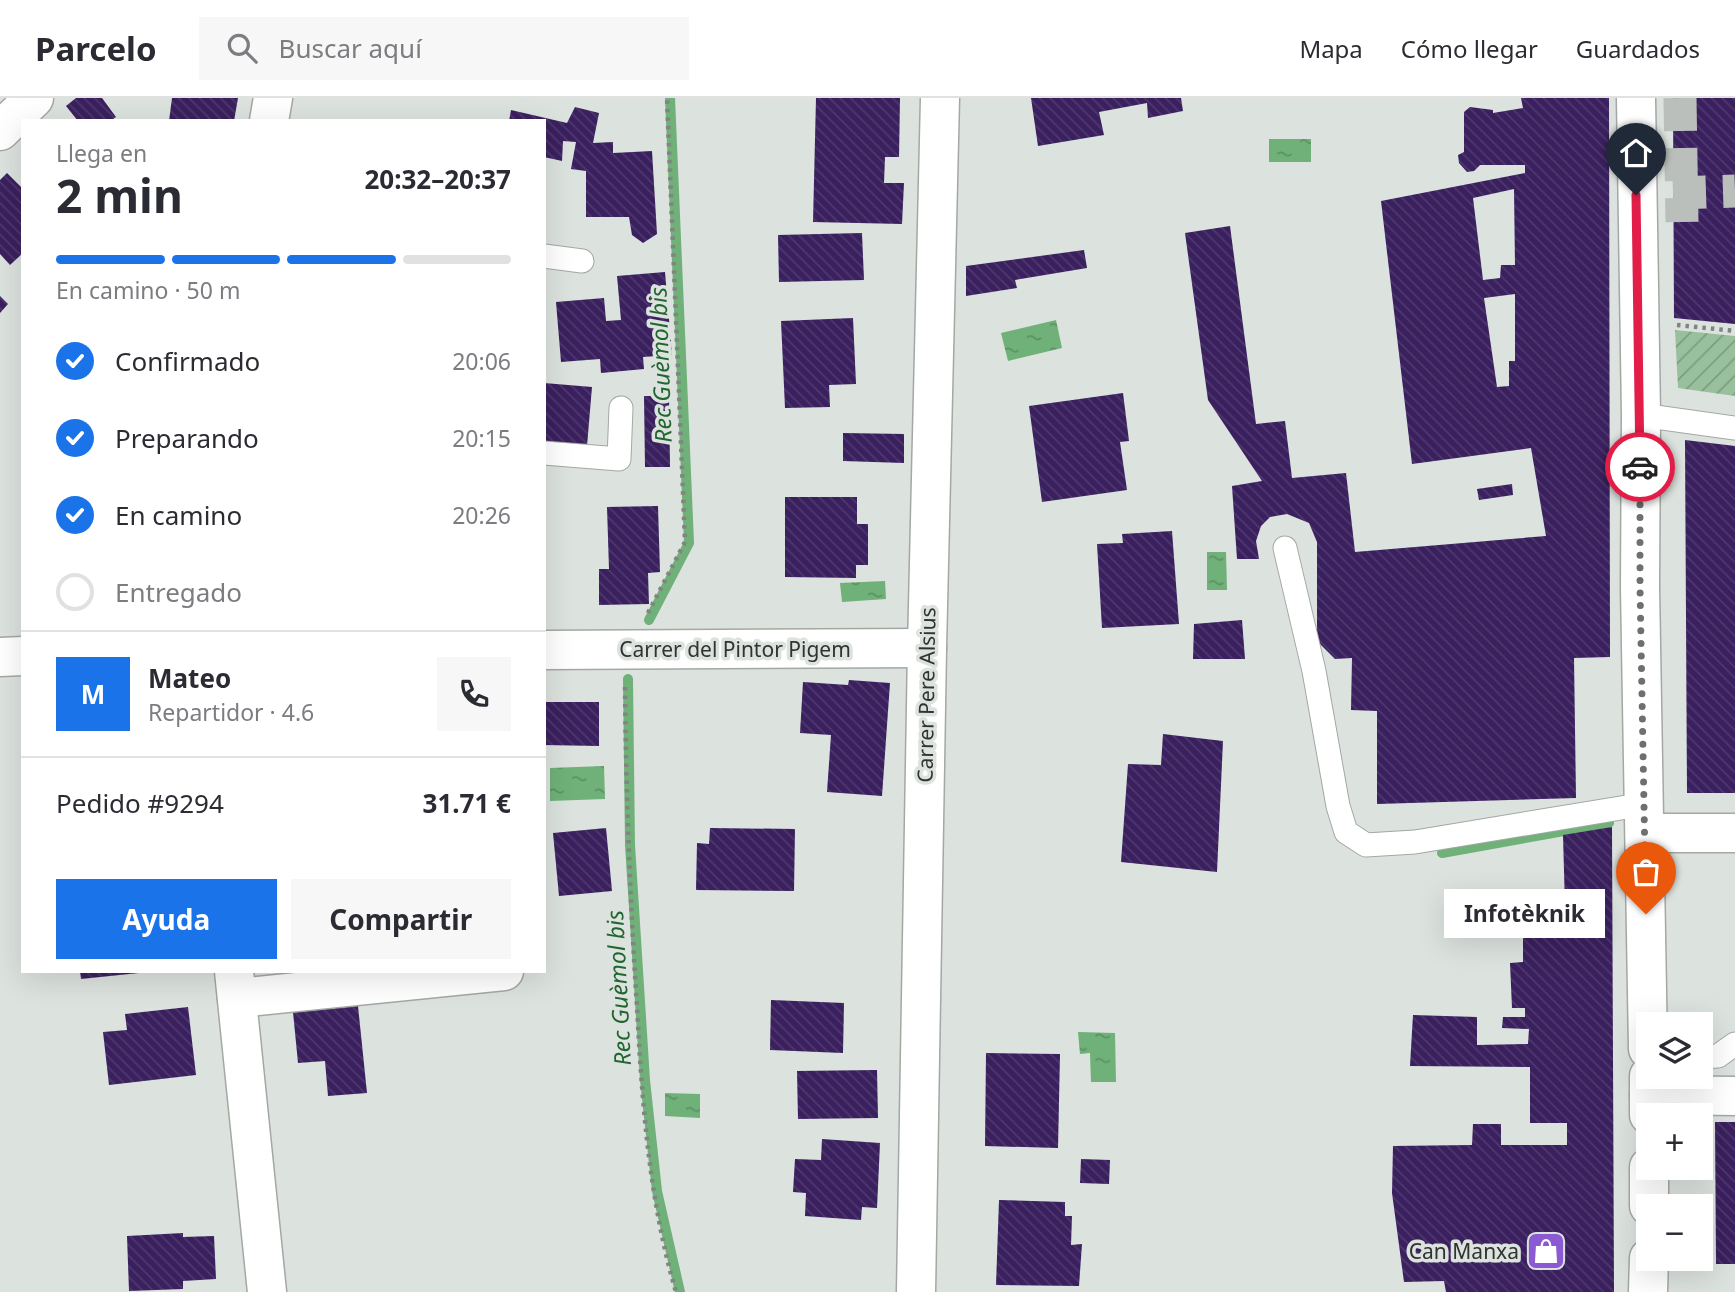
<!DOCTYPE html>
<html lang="es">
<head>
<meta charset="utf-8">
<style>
	body { margin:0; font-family:"Noto Sans",sans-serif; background:#f7f7f7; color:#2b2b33; height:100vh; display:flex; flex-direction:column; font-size:26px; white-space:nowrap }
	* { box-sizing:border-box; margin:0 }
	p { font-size:23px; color:#7c7c81 }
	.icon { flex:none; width:38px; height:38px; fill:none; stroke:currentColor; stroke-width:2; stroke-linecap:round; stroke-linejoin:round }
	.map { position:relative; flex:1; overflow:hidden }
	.details { position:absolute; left:21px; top:21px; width:525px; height:854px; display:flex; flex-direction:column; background:#fff; border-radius:0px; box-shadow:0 7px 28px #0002 }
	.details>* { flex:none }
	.controls { position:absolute; left:1636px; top:914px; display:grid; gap:14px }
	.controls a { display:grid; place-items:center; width:77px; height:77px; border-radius:0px; background:#fff; box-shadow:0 7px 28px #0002; font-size:35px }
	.pin { position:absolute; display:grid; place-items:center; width:60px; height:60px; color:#fff; margin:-72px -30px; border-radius:50% 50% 50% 0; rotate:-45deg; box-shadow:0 0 7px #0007 }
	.pin .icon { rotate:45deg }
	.courier { position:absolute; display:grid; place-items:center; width:70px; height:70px; margin:-35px; border:5px solid #e11d48; border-radius:50%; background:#fff; color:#222; box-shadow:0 2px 9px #0007 }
	.bubble { position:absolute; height:49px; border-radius:0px; background:#fff; box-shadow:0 7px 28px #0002; font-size:23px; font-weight:700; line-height:49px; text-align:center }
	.headline em { font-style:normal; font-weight:700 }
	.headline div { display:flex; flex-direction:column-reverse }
	.headline { display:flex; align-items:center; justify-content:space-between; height:119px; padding:0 35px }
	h1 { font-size:46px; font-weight:700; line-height:52px }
	.bar { display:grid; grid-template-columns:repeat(4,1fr); gap:10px 7px; align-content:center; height:84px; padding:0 35px }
	.bar i { height:9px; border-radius:5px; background:#e1e1e2 }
	.bar .selected { background:#1a73e8 }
	.bar p { grid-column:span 4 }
	.line { display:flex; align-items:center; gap:18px; padding:0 35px; border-top:2px solid #e1e1e2 }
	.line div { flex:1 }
	.round { display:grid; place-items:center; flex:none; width:74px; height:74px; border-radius:0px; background:#f7f7f7 }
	ol { padding:0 35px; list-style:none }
	li { display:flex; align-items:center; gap:21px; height:77px }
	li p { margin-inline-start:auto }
	li .icon { padding:7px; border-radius:50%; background:#1a73e8; color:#fff; stroke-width:4 }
	li:last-child { color:#7c7c81 }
	li i { width:38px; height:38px; border:4px solid #e1e1e2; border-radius:50% }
	.cta { display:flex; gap:14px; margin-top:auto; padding:14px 35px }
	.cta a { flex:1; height:80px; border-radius:0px; background:#1a73e8; color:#fff; font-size:28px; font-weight:700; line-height:80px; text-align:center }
	.cta a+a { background:#f7f7f7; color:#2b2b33 }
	header { display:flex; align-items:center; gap:42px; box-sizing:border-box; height:98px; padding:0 35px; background:#fff; border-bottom:2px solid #e1e1e2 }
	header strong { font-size:33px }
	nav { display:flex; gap:38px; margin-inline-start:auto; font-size:24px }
	.search { width:490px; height:63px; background:#f7f7f7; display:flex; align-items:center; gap:18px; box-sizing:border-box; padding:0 24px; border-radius:0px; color:#7c7c81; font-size:26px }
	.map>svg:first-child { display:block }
	.garden { fill:url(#garden-furrows) }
	.water { fill:url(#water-ripples) }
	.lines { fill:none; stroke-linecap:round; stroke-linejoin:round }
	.stream { stroke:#6fb178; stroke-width:10 }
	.building { fill:url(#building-back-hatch); fill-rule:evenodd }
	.pedestrian-tunnel { stroke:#babfbb; stroke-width:33; stroke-dasharray:33 17; stroke-linecap:butt }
	.service-casing { stroke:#a3a8a3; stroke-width:25 }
	.minor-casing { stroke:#a3a8a3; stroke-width:41 }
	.secondary-casing { stroke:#a3a8a3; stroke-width:41 }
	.path { stroke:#818582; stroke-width:4.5; stroke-dasharray:3.5 5; stroke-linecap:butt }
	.service { stroke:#fff; stroke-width:23 }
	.minor { stroke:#fff; stroke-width:38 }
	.secondary { stroke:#fff; stroke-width:38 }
	.done { stroke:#6d706d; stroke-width:7; stroke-dasharray:0 12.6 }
	.route { stroke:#e11d48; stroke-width:9 }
	.labels { text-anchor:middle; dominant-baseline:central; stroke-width:7; stroke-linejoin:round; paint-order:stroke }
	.street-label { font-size:21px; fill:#313331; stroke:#dce2dd }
	.poi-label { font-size:21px; fill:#313331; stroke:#dce2dd; text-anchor:end }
	.water-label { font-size:23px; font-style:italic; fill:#216630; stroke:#dce2dd }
</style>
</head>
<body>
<header>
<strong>Parcelo</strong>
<div class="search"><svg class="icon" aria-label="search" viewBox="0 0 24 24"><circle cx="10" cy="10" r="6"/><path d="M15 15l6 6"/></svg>Buscar aquí</div>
<nav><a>Mapa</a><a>Cómo llegar</a><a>Guardados</a></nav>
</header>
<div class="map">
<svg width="1735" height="1194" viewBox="0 0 1735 1194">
	<defs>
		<pattern id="garden-furrows" width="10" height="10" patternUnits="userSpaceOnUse" patternTransform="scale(1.75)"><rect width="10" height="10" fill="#99c09d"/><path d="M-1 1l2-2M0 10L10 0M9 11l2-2" fill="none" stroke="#7d9d81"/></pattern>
		<pattern id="water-ripples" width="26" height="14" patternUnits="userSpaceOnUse" patternTransform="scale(1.75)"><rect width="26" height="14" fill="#6fb178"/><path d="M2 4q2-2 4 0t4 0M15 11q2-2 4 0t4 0" fill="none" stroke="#5c9163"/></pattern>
		<pattern id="building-back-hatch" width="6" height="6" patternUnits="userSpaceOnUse" patternTransform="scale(1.75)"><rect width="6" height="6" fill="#3a205e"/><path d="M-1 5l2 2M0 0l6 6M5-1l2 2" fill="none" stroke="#4e386d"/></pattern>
	</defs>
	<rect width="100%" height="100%" fill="#dce2dd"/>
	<path class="garden" d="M1675 232 1735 238V298L1678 290Z"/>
	<g class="water">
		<rect x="1269" y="41" width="42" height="23"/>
		<path d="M1056 222 1062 250 1008 263 1001 235Z"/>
		<path d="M1207 454H1226L1227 492H1207Z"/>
		<path d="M885 483 886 501 842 504 840 485Z"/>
		<path d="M604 668 605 701 550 703V670Z"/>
		<path d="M1078 934 1115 935 1116 984H1091L1090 955 1080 956Z"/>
		<path d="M665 995 700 996V1020L665 1018Z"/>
	</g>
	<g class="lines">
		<g class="stream">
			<path d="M649 522 689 445 670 0"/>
			<path d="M628 581 630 747 645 982 657 1093 680 1194"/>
			<path d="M1442 755 1609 725"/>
		</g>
	</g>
	<g class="building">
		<path d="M76 0H102L116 19 110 23H78L66 8Z"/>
		<path d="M172 0H238L234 23H169Z"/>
		<path d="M816 0H900L899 59H885L884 85H904L902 126 813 124Z"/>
		<path d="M1031 0H1181L1183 13 1148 20 1147 5 1099 14 1104 37 1038 48Z"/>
		<path d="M1521 0H1609L1610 559 1574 560 1576 700 1377 706V613L1351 612 1352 560 1335 561 1317 543V444L1309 425 1287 416 1270 419 1261 428 1256 443 1259 461H1237L1232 388 1262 383 1208 302 1185 135 1230 128 1256 326 1285 323 1292 380 1346 375 1355 454 1546 438 1531 350 1412 366 1381 103 1525 75V67H1480L1474 73 1467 74 1459 65 1458 57 1464 54V14L1470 9 1493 12V15L1523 10ZM1514 91 1515 167H1501L1500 180 1483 182 1473 100ZM1515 196V263H1509V288L1497 289 1484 200Z"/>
		<path d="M1673 0H1735V226L1674 220Z"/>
		<path d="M575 9 599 15 593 45 613 44V55L652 53 657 136 643 145 632 137 629 119H586V73L571 71 576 44 563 43 562 63 544 59V23H509L511 12 567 25Z"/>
		<path d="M7 75 23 91V155L10 167 0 156V82Z"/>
		<path d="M862 135 864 182 779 184 778 137Z"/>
		<path d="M1084 152 1087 170 1015 182 1017 190 966 198V168Z"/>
		<path d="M665 174 672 257 643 259 644 271 601 275 600 261 561 264 556 204 604 200 606 223 621 222 617 178Z"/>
		<path d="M0 198 8 206 0 215Z"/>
		<path d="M853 220 856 286 829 287 830 309 785 310 781 223Z"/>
		<path d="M544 285 592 289 587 348 544 344Z"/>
		<path d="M1123 295 1129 343 1120 344 1127 392 1042 404 1029 308Z"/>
		<path d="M644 298H669L670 369H645Z"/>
		<path d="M843 335 904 336V365L843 363Z"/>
		<path d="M1685 342 1735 348V695H1687Z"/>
		<path d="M1512 386 1513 397 1479 402 1477 391Z"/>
		<path d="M785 399H857V426H868V467H856V480L785 479Z"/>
		<path d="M658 408 660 474 648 475 649 506 599 507V471H609L607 409Z"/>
		<path d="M1172 433 1179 526 1102 530 1097 446 1123 445 1122 436Z"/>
		<path d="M1242 522 1245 561H1193L1194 526Z"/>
		<path d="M849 582 890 585 882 698 827 694 831 637 800 635 803 584 848 587Z"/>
		<path d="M544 604H599V648L544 647Z"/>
		<path d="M1163 636 1223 643 1217 774 1121 764 1128 666 1161 667Z"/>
		<path d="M1612 729 1614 1194H1446L1444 1183 1404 1184 1392 1095 1393 1048 1472 1047 1473 1026H1501V1047H1567V1025H1530V969L1410 968 1413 917 1477 919V947L1528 946 1529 931 1502 930 1503 919H1525V910H1512L1510 865 1523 864V839H1557V808L1565 809 1563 737Z"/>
		<path d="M606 730 612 793 559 798 553 735Z"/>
		<path d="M710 730 795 731 794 793 696 792 697 745 709 746Z"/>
		<path d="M80 873H138L139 875 81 881Z"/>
		<path d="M771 902 844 905 843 955 770 952Z"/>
		<path d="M358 908 367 995 328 998 325 963 298 965 293 914Z"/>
		<path d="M188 909 196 977 109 987 103 934 127 932 125 916Z"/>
		<path d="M986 955 1060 956 1058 1050 985 1048Z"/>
		<path d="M877 972 878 1020 798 1021 797 973Z"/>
		<path d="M1715 1024H1735V1166H1716Z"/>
		<path d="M822 1041 880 1045 877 1110 862 1109 861 1122 805 1118 806 1095 793 1094 795 1061 821 1062Z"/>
		<path d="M1081 1061 1110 1062 1109 1086 1080 1085Z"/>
		<path d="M999 1102 1065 1104V1118H1072L1071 1147 1082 1146 1079 1188 996 1187Z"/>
		<path d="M183 1135V1139L214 1138 216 1181 183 1183V1191L129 1193 127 1138Z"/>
	</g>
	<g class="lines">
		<g class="pedestrian-tunnel">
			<path d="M1680 0 1682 124"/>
			<path d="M1673 95 1735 93"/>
		</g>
		<g class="service-casing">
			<g id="service">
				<path d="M544 158 582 163"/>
				<path d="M1641 317 1735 330"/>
				<path d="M544 355 619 361 621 310"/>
				<path d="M1285 450 1314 573 1338 708 1346 734 1366 747 1415 744 1645 706"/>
				<path d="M1701 959 1718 958 1735 946"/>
			</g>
		</g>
		<g class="minor-casing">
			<g id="minor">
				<path d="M269 23 273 0"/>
				<path d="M0 33 34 0"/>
				<path d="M544 552 927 550"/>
				<path d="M0 559 23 558"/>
				<path d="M1645 735H1735"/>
				<path d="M234 873 267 1194"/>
				<path d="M237 900 504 873"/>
				<path d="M1649 997 1735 998"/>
				<path d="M916 1194 927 550 940 0"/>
			</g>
		</g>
		<g class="secondary-casing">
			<g id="secondary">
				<path d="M1636 0 1641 317 1640 489 1648 951"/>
				<path d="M1649 978V1017"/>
				<path d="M1649 1108V1069"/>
				<path d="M1648 1194 1649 1160"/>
			</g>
		</g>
		<g class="path">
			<path d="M1677 227 1735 233"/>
			<path d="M648 515 685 444 667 0"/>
			<path d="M625 589C626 696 630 802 637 909 642 1004 649 1102 676 1194"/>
		</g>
		<use href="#service" class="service"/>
		<use href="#minor" class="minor"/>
		<use href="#secondary" class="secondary"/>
	</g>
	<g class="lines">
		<path class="done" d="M1640 369V489L1646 816"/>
		<path class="route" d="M1636 97 1640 369"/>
	</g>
	<defs>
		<g id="shop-square" transform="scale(2.0125)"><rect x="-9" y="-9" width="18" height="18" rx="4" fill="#8b5ad3" stroke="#dce2dd"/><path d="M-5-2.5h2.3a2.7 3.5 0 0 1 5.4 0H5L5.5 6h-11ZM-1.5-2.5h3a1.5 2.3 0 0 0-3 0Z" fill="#fff"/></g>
	</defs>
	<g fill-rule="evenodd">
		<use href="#shop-square" x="1546" y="1153"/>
	</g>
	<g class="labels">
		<g class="street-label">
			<text x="735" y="551">Carrer del Pintor Pigem</text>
			<text transform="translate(926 597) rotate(-89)">Carrer Pere Alsius</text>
		</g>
		<g class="poi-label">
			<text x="1519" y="1153">Can Manxa</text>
		</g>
		<g class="water-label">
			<text transform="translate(660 267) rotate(-92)">Rec Guèmol bis</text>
			<text transform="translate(618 890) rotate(-93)">Rec Guèmol bis</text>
		</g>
	</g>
</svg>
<div class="controls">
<a><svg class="icon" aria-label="layers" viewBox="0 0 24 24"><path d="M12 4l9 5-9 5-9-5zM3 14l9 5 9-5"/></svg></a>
<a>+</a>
<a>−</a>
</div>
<div class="pin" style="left:1646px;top:816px;background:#ea580c"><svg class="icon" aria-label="bag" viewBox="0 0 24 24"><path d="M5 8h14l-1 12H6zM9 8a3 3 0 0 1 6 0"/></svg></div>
<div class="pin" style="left:1636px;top:97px;background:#1f2937"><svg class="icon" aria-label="home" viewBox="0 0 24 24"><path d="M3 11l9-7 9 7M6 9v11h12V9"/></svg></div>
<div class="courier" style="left:1640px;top:369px"><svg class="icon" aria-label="car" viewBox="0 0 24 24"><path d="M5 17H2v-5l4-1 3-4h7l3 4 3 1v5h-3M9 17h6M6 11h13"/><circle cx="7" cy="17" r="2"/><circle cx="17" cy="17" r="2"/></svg></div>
<div class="bubble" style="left:1444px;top:791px;width:161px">Infotèknik</div>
<section class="details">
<div class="headline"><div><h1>2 min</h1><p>Llega en</p></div><em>20:32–20:37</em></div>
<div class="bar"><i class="selected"></i><i class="selected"></i><i class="selected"></i><i></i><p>En camino · 50 m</p></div>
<ol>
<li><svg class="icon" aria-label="check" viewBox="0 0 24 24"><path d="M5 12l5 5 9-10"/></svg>Confirmado<p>20:06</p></li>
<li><svg class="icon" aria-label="check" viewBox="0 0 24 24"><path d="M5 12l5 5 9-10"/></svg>Preparando<p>20:15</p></li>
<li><svg class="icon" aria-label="check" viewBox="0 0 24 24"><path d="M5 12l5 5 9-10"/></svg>En camino<p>20:26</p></li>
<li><i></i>Entregado</li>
</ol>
<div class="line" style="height:126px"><b class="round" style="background:#1a73e8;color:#fff">M</b><div><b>Mateo</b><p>Repartidor · 4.6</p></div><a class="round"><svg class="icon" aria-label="phone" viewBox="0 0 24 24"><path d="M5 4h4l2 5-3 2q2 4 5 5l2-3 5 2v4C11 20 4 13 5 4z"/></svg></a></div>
<div class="line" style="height:91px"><div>Pedido #9294</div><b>31.71 €</b></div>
<div class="cta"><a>Ayuda</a><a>Compartir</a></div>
</section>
</div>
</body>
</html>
